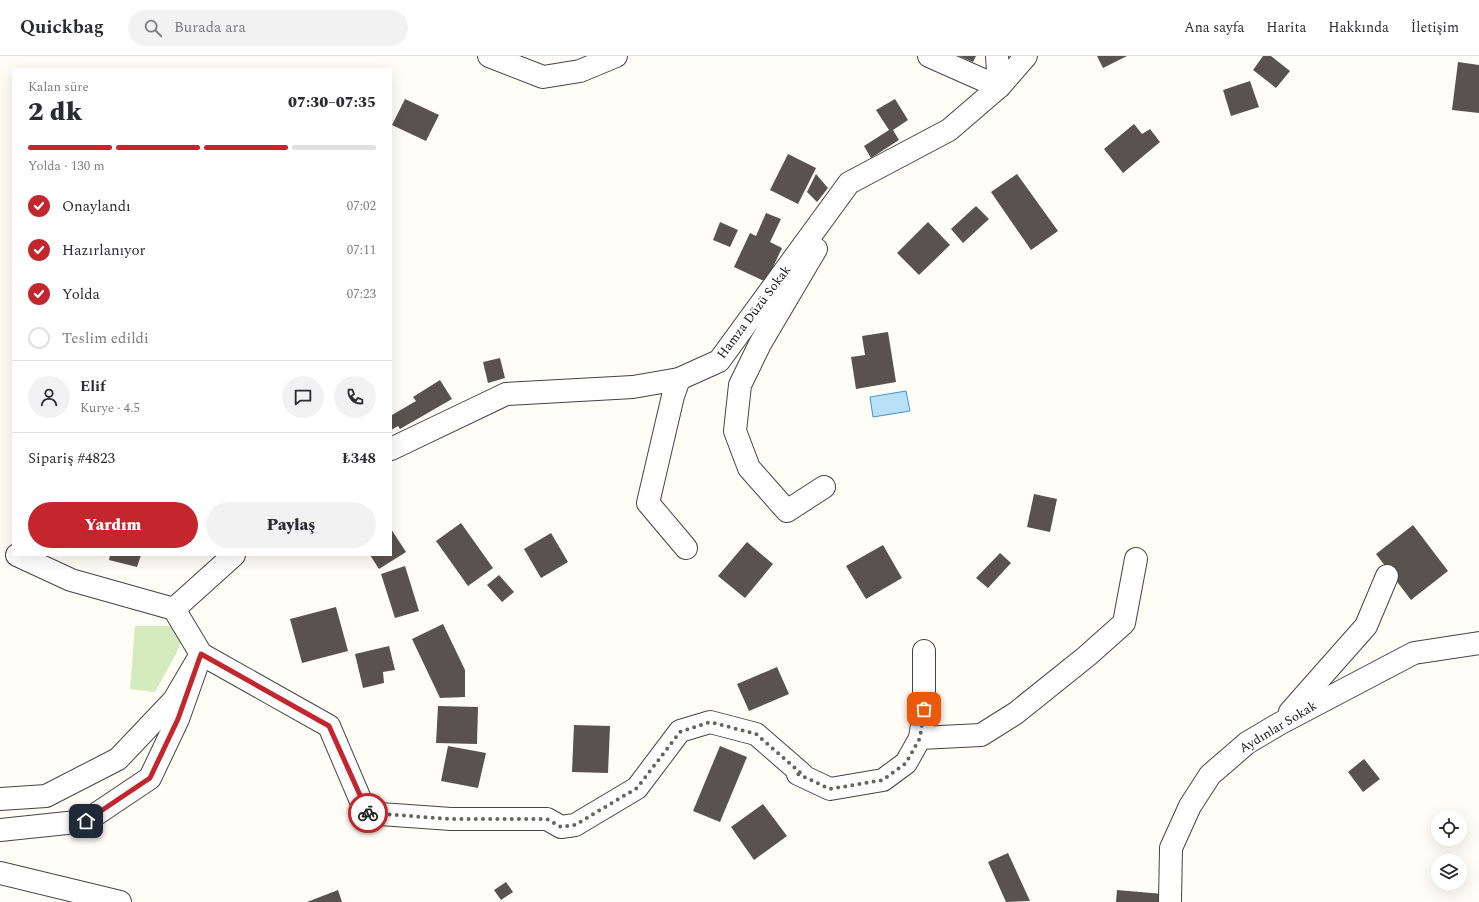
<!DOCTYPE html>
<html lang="tr">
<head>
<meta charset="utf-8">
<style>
	body { margin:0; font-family:Spectral,serif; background:#f2f2f3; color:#2b2b33; height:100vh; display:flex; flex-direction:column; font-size:15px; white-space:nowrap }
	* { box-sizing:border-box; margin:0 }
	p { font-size:13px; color:#7c7c81 }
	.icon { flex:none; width:22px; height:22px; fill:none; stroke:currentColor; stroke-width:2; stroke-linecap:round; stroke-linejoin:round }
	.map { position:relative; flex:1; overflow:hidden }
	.sheet { position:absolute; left:12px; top:12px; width:380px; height:488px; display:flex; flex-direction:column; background:#fff; border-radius:0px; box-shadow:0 4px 16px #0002 }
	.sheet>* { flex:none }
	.buttons { position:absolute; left:1431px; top:754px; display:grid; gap:8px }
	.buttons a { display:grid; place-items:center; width:36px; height:36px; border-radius:50%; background:#fff; box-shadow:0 4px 16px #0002; font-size:20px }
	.pin { position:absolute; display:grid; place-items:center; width:34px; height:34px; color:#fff; margin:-17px; border-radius:8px; box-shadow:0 2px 6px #0006 }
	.courier { position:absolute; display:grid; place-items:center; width:40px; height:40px; margin:-20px; border:3px solid #c4262e; border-radius:50%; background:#fff; color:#222; box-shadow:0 1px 5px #0007 }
	.headline em { font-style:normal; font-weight:800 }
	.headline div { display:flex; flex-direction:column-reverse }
	.headline { display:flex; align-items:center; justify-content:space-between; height:68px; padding:0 16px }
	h1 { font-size:26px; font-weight:800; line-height:30px }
	.bar { display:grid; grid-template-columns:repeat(4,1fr); gap:6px 4px; align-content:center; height:48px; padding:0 16px }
	.bar i { height:5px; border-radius:3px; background:#e1e1e2 }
	.bar .on { background:#c4262e }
	.bar p { grid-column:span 4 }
	.line { display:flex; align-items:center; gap:10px; padding:0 16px; border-top:1px solid #e1e1e2 }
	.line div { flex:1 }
	.round { display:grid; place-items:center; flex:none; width:42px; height:42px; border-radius:21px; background:#f2f2f3 }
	ol { padding:0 16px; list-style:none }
	li { display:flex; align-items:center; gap:12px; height:44px }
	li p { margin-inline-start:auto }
	li .icon { padding:4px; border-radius:50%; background:#c4262e; color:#fff; stroke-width:4 }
	li:last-child { color:#7c7c81 }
	li i { width:22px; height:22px; border:2px solid #e1e1e2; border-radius:50% }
	.button { display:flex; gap:8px; margin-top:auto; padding:8px 16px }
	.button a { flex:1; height:46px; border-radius:24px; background:#c4262e; color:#fff; font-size:16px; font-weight:800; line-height:46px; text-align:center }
	.button a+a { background:#f2f2f3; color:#2b2b33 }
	header { display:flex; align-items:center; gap:24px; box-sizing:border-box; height:56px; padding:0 20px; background:#fff; border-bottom:1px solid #e1e1e2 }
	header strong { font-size:19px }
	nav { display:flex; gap:22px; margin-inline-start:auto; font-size:14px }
	.search { width:280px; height:36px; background:#f2f2f3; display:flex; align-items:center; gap:10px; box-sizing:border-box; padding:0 14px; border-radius:22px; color:#7c7c81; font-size:15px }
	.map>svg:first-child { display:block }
	.green { fill:#d5ebbd }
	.water { fill:#b9e0f7; stroke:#3f96cf }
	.building { fill:#5a524d }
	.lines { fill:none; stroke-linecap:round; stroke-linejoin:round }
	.minor-casing { stroke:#444; stroke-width:24 }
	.minor { stroke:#fff; stroke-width:22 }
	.done { stroke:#646461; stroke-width:4; stroke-dasharray:0 7.2 }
	.route { stroke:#c4262e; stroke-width:5 }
	.labels { text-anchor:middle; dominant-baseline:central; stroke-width:4; stroke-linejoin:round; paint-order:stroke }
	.street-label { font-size:13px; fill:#111; stroke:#fff }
</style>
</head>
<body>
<header>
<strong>Quickbag</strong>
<div class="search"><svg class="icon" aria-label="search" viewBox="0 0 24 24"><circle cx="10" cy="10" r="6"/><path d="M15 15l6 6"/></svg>Burada ara</div>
<nav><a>Ana sayfa</a><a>Harita</a><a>Hakkında</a><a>İletişim</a></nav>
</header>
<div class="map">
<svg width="1479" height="846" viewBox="0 0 1479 846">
	<rect width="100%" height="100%" fill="#fffdf5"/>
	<path class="green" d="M135 570H170L182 583 176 598 155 636 130 633Z"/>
	<path class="water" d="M906 335 910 355 873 361 870 341Z"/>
	<g class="building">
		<path d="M959 0H976L973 6Z"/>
		<path d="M1097 0H1127L1103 12Z"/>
		<path d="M1263 0H1271L1290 15 1276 32 1253 14Z"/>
		<path d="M1458 6 1479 9V57L1452 54Z"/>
		<path d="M1250 25 1259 51 1231 60 1223 34Z"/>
		<path d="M405 43 439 59 426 85 392 69Z"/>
		<path d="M895 43 908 64 893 74 899 84 871 102 864 90 889 74 876 54Z"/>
		<path d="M1134 68 1142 78 1150 73 1160 86 1123 117 1104 93Z"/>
		<path d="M788 98 816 112 798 148 770 134Z"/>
		<path d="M816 118 828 132 817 146 807 136Z"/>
		<path d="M1017 118 1058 175 1031 194 991 136Z"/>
		<path d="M976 150 989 163 963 187 951 173Z"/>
		<path d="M766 157 781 163 770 186 782 192 766 226 734 211 750 177 756 180Z"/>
		<path d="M720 166 738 174 730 191 713 184Z"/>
		<path d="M928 166 950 189 919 219 897 197Z"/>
		<path d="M888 276 896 326 856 333 851 301 865 299 862 280Z"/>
		<path d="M500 302 505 322 488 327 483 306Z"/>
		<path d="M440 324 452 343 400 373 398 370 391 374V357L392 359 416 345 413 341Z"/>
		<path d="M1034 438 1057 443 1050 476 1027 471Z"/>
		<path d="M461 467 493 512 468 530 436 485Z"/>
		<path d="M1413 469 1448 515 1411 544 1376 498Z"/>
		<path d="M391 473 406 496 379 513 370 499H391Z"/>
		<path d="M551 477 568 506 541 522 524 493Z"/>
		<path d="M747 486 773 508 745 542 718 520Z"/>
		<path d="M883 489 902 522 866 543 846 510Z"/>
		<path d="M1000 497 1011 507 988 532 976 522Z"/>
		<path d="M110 499H141L137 511 109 504Z"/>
		<path d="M405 510 419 555 395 562 381 518Z"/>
		<path d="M499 519 514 536 502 546 487 529Z"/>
		<path d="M336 551 348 595 302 607 290 563Z"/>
		<path d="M443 568 465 614V641L440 642 412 583Z"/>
		<path d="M389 590 395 614 383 616 384 627 363 632 355 598Z"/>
		<path d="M777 611 789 638 749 655 737 628Z"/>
		<path d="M438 650 478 651 477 688 436 687Z"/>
		<path d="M574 669 610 670 608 717 572 716Z"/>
		<path d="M448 690 486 697 478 732 441 725Z"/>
		<path d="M720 690 747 701 720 766 693 755Z"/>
		<path d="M1364 703 1380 723 1363 736 1348 716Z"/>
		<path d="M763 748 787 780 754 804 731 771Z"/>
		<path d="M1008 797 1030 845 1006 846 988 806Z"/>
		<path d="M506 826 513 836 501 844 494 834Z"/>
		<path d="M338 834 342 846H307Z"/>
		<path d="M1117 834 1163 838 1162 846H1116Z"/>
	</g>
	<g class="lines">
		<g class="minor-casing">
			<g id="minor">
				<path d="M489 0 543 21 580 15 616 0"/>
				<path d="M929 0 999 31 997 0"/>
				<path d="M816 193 760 288 740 329 735 375 749 412 787 455 824 431"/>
				<path d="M679 323 673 340 648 447 686 492"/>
				<path d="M391 393 506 338 633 331 679 323 719 305 849 127 949 74 999 31 1026 0"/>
				<path d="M17 499 71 524 174 553 234 499"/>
				<path d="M1290 656 1366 570 1387 520"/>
				<path d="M920 682 981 679 1016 657 1087 600 1124 567 1136 503"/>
				<path d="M0 743 46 740 118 703 174 644 201 598 329 670 366 757 451 763H547L561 771 575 769 637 732 680 675 710 666 756 678 802 718H798L830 733 883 724 906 707 920 682 922 669 924 653V595"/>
				<path d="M0 774 86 765 150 722 178 663 201 598 174 553"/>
				<path d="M0 817 120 846"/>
				<path d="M1170 846 1171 792 1190 750 1210 719 1247 687 1279 668 1414 597 1479 587"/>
			</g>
		</g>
		<use href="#minor" class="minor"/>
	</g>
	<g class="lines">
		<path class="done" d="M368 757 451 763H547L561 771 575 769 637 732 680 676 710 666 756 678 802 718H798L830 733 883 724 906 707 920 682 924 653"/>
		<path class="route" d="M86 765 150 722 178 663 201 598 329 670 368 757"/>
	</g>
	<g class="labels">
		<g class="street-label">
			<text transform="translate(754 256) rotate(-53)">Hamza Düzü Sokak</text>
			<text transform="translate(1278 671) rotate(-31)">Aydınlar Sokak</text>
		</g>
	</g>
</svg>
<div class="buttons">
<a><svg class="icon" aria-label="locate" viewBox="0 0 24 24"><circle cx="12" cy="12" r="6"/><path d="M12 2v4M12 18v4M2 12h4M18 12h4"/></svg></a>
<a><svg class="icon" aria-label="layers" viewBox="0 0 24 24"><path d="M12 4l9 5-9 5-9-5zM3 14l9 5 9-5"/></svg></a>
</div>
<div class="pin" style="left:924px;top:653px;background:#ea580c"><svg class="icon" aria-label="bag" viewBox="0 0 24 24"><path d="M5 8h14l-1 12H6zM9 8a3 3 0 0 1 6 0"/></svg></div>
<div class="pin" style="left:86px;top:765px;background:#1f2937"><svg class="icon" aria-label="home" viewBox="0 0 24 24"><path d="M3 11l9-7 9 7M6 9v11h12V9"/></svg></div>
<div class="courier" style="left:368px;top:757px"><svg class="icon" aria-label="bike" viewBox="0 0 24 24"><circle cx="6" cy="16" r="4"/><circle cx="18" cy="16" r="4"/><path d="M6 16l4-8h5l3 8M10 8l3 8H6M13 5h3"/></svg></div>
<section class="sheet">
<div class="headline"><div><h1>2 dk</h1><p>Kalan süre</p></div><em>07:30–07:35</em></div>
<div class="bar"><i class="on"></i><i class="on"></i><i class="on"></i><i></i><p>Yolda · 130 m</p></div>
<ol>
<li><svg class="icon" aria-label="check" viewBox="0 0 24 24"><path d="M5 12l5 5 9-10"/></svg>Onaylandı<p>07:02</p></li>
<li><svg class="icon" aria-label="check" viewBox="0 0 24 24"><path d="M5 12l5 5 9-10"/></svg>Hazırlanıyor<p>07:11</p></li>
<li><svg class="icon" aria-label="check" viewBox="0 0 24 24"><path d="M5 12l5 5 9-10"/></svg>Yolda<p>07:23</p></li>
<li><i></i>Teslim edildi</li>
</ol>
<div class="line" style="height:72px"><a class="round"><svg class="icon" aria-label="person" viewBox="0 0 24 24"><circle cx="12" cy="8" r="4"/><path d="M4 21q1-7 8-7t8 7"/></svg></a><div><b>Elif</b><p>Kurye · 4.5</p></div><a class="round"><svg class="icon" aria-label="chat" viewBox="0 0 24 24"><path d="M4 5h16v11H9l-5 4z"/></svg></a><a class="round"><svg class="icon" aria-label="phone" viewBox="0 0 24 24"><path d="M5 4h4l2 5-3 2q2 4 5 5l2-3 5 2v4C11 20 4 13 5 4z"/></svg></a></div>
<div class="line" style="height:52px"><div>Sipariş #4823</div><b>₺348</b></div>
<div class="button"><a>Yardım</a><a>Paylaş</a></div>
</section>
</div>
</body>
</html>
